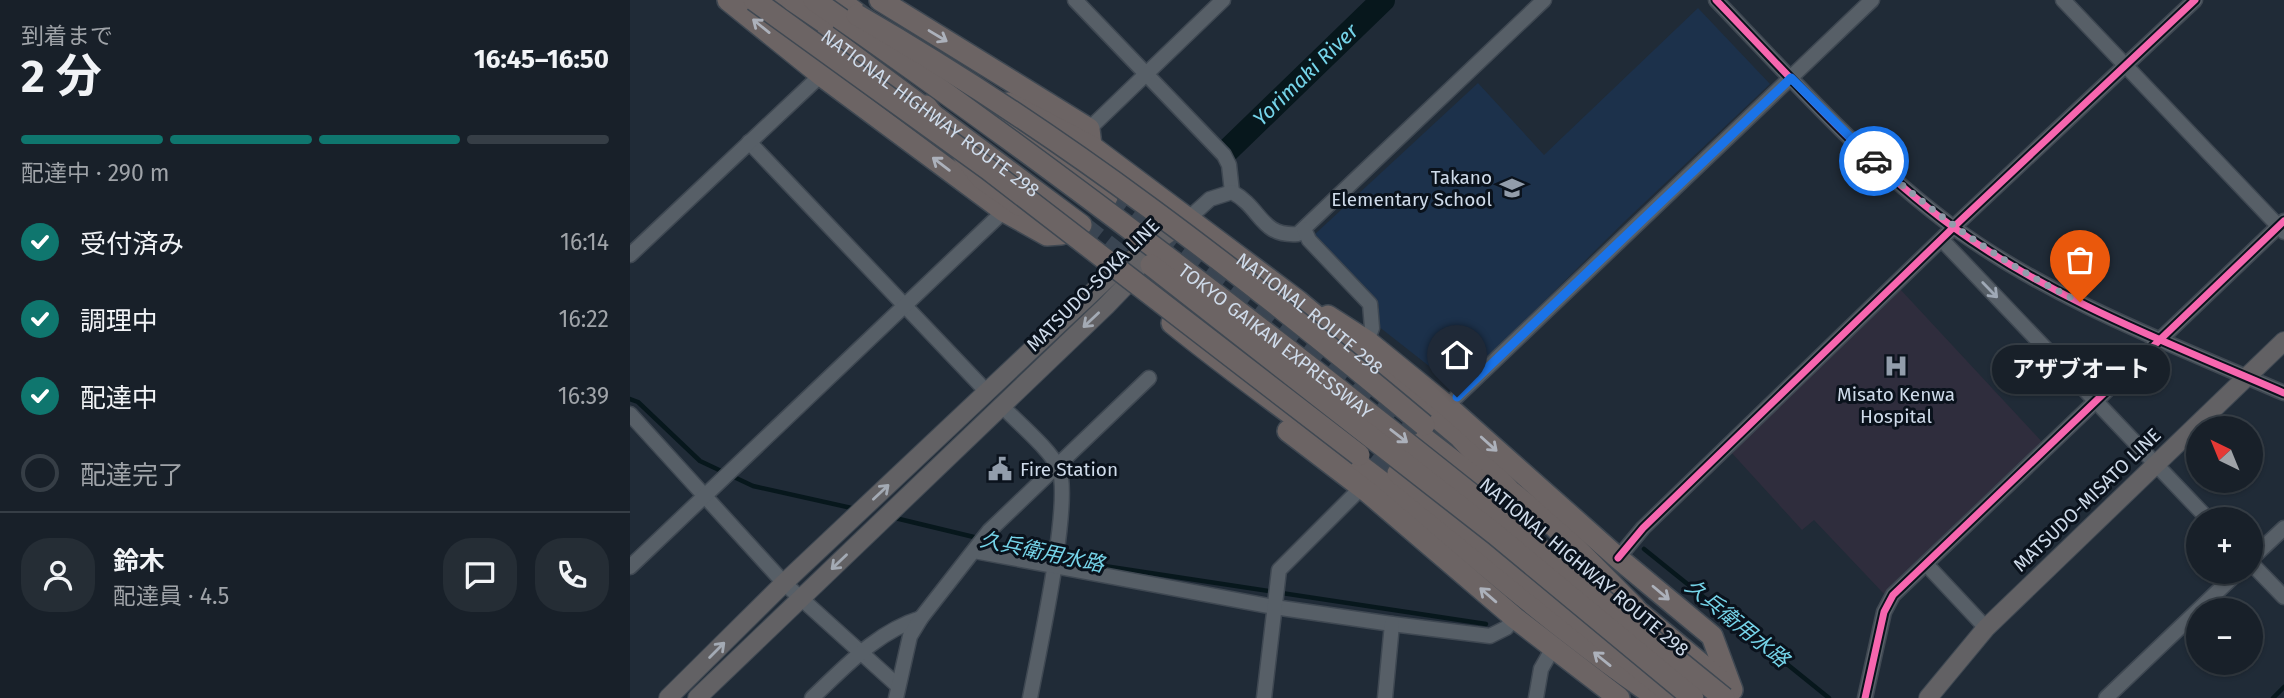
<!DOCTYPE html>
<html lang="ja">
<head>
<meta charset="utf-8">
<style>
	body { margin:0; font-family:"Fira Sans","Noto Sans JP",sans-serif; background:#252d35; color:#f1f3f6; height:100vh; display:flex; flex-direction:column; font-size:26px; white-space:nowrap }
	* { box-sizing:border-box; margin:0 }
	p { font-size:23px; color:#9fa3a8 }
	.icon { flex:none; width:38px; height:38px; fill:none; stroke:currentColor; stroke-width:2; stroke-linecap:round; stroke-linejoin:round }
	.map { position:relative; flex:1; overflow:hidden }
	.drawer { display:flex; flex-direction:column; background:#182029; width:630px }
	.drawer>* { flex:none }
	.needle { width:46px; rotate:317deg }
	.fabs { position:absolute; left:1556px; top:416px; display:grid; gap:14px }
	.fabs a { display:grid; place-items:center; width:77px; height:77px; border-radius:50%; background:#182029; box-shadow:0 2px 5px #0004,0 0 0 2px #363e46; font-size:35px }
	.pin { position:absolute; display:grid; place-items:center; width:60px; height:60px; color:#fff; margin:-72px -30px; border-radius:50% 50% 50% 0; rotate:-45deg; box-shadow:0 0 7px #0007 }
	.pin .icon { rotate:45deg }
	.courier { position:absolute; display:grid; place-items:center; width:70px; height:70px; margin:-35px; border:5px solid #1a73e8; border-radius:50%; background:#fff; color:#222; box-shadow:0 2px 9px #0007 }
	.bubble { position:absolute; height:49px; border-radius:24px; background:#182029; box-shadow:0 2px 5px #0004,0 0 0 2px #363e46; font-size:23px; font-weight:700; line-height:49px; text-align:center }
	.headline em { font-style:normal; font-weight:700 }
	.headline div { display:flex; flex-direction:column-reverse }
	.headline { display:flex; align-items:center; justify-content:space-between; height:119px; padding:0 21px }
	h1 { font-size:46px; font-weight:700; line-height:52px }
	.bar { display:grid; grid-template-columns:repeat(4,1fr); gap:10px 7px; align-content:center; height:84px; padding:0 21px }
	.bar i { height:9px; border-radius:5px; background:#363e46 }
	.bar .on { background:#0f766e }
	.bar p { grid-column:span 4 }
	.line { display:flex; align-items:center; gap:18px; padding:0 21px; border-top:2px solid #363e46 }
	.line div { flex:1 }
	.round { display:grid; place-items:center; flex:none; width:74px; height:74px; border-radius:28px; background:#252d35 }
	ol { padding:0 21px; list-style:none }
	li { display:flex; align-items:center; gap:21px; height:77px }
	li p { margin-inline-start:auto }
	li .icon { padding:7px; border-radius:50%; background:#0f766e; color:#fff; stroke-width:4 }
	li:last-child { color:#9fa3a8 }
	li i { width:38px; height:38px; border:4px solid #363e46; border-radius:50% }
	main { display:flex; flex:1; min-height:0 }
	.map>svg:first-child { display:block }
	.built { fill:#1c314b }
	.medical { fill:#2f2d3d }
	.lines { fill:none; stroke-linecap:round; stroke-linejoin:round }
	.stream { stroke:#07171c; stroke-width:4.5 }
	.river { stroke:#07171c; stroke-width:24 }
	.highway-tunnel { stroke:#3a4552; stroke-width:21; stroke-dasharray:21 10; stroke-linecap:butt }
	.minor-casing { stroke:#3f4852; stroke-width:17 }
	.major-casing { stroke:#3f4852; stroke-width:20 }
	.highway-casing { stroke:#3f4852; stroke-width:24 }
	.minor { stroke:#575f67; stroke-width:14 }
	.major { stroke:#626164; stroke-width:18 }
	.highway { stroke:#6c6464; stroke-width:21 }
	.highway-bridge-casing { stroke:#3f4852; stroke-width:24; stroke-linecap:butt }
	.highway-bridge { stroke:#6c6464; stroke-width:21 }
	.cycleway-casing { stroke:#0a121c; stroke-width:11 }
	.cycleway { stroke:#f766af; stroke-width:7 }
	.oneway { stroke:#acb1bb }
	.oneway2 { stroke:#9fa9b6 }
	.oneway3 { stroke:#a3aab4 }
	.done { stroke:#929dab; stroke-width:7; stroke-dasharray:0 12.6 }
	.route { stroke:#1a73e8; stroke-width:9 }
	.labels { text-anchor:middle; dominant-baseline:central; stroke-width:6; stroke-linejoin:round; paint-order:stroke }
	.street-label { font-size:19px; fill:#cfdbea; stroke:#0a121c }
	.poi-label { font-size:19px; fill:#cfdbea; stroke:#0a121c; text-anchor:end }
	.water-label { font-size:21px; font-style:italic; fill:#75d4e9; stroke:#0a121c }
</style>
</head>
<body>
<main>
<section class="drawer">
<div class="headline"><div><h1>2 分</h1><p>到着まで</p></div><em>16:45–16:50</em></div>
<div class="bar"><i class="on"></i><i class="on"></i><i class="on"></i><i></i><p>配達中 · 290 m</p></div>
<ol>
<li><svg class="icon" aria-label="check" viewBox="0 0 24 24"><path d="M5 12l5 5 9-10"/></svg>受付済み<p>16:14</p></li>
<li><svg class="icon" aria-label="check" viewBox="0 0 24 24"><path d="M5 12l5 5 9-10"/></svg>調理中<p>16:22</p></li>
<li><svg class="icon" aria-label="check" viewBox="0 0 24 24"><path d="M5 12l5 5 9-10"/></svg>配達中<p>16:39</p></li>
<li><i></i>配達完了</li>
</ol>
<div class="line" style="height:126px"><a class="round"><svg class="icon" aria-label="person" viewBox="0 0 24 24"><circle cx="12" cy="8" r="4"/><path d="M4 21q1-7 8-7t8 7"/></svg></a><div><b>鈴木</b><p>配達員 · 4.5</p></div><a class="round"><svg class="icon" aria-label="chat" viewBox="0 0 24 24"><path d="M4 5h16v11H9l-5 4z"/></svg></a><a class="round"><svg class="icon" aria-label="phone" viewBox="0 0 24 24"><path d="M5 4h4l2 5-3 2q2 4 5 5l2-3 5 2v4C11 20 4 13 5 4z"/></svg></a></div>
</section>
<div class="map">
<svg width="1654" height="698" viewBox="0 0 1654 698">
	<rect width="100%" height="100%" fill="#202b37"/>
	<path class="built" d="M1068 8 1140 84 995 221 827 388 748 326 749 305 684 235 848 83 914 155Z"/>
	<path class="medical" d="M1270 289 1414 444 1255 595 1184 520 1172 530 1100 451Z"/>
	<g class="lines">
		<g class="stream">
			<path d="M0 399 8 402 70 461 123 486 226 509"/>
			<path d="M261 517 348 538"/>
			<path d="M356 541 435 560 856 624"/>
			<path d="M1014 549 1199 698"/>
			<path d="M1643 698 1654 687"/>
		</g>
		<path class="river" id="s1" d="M598 150 753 0"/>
		<g class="highway-tunnel">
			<path d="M477 197 795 439"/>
			<path d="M451 225 768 473"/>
		</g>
		<g class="minor-casing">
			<g id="minor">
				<path d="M445 0 594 155 599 165 602 192"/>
				<path d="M1086 0C1162 79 1235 162 1323 227 1423 300 1541 344 1654 393"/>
				<path d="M1433 0 1654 232"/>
				<path d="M459 129 593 0"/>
				<path d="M119 142 357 392"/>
				<path d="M559 218 580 199 602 192C632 208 630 237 668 234L914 0"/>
				<path d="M674 229 679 240 740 304 742 328 737 341"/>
				<path d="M1313 241 1579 520"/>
				<path d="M0 255 191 75"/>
				<path d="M371 405C386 421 421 450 429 469 442 502 408 655 400 698"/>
				<path d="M817 406 1242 0"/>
				<path d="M0 414 154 583 268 686"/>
				<path d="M344 551 644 607 762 624 860 636 876 628 885 618"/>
				<path d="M988 558 1013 528 1330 221 1565 0"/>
				<path d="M1620 560 1654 528"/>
				<path d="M1620 562 1654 597"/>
				<path d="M1296 564 1356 628"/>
				<path d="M0 567 374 211"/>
				<path d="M182 698C215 667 246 632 291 618"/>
				<path d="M266 698 280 636 291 618 359 531 519 378"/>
				<path d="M634 698 649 570 731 488"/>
				<path d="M755 698 762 624"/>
				<path d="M906 698 911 669 923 648"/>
				<path d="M1235 698 1254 612 1263 595 1654 221"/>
				<path d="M1476 698 1608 572"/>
			</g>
		</g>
		<g class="major-casing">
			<g id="major">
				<path d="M38 698 154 583 482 274 557 220"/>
				<path d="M67 698 476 306 526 254"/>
				<path d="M1298 698 1356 628 1654 341"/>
			</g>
		</g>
		<g class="highway-casing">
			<g id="highway">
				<path d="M98 0 191 75 374 211 417 235 431 234"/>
				<path id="s2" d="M149 0 451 225"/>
				<path d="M209 0 241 24"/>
				<path d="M250 0 459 129 461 146"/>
				<path d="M309 75 477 197"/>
				<path id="s3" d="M378 103 461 146 668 301 830 437 880 491 925 527 1005 608"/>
				<path d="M296 106 351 178 389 205"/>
				<path d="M698 316 737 341 817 406 988 558 1082 636 1102 690"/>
				<path d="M542 323C621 387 704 444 784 507 864 571 942 641 1028 698"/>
				<path d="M658 431 739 493 885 618 989 698"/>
				<path d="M795 439 874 500"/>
				<path d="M768 473 1046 698"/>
				<path d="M993 599 1100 688"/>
			</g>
		</g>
		<use href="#minor" class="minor"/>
		<use href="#major" class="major"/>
		<use href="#highway" class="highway"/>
		<g class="highway-bridge-casing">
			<g id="highway-bridge">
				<path d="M124 0 358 169 729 455"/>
				<path d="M162 0 194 22"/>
				<path id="s4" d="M184 0C498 218 798 457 1094 698"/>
				<path d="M227 15C430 132 615 275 794 425"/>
				<path d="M521 265 865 534 1063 698"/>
			</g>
		</g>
		<use href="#highway-bridge" class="highway-bridge"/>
		<g class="cycleway-casing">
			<g id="cycleway">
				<path d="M1086 0C1162 79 1235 162 1323 227 1423 300 1541 344 1654 393"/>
				<path d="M988 558 1013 528 1330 221 1565 0"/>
				<path d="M1235 698 1254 612 1263 595 1654 221"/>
			</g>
		</g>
		<use href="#cycleway" class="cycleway"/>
	</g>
	<defs><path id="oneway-shaft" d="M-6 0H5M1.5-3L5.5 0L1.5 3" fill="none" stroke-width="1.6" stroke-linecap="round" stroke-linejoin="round" transform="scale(1.75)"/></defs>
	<g class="oneway">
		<use href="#oneway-shaft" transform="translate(131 26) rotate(-141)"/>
		<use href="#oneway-shaft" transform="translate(308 36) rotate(31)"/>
		<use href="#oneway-shaft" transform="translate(311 164) rotate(-143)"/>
		<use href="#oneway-shaft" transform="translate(769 436) rotate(38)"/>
		<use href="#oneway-shaft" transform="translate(859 444) rotate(42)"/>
		<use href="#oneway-shaft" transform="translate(1031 593) rotate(40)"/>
		<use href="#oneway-shaft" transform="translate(858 595) rotate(-139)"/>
		<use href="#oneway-shaft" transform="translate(972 659) rotate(-141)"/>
	</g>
	<use class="oneway2" href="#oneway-shaft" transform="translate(1360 290) rotate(46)"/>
	<g class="oneway3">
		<use href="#oneway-shaft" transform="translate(461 320) rotate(137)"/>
		<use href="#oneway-shaft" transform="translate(251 492) rotate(-43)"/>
		<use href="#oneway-shaft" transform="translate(209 562) rotate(136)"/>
		<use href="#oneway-shaft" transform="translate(87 650) rotate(-45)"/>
	</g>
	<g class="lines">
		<path class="done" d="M1244 161C1308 217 1374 265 1450 302"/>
		<path class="route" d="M827 397 1161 78 1244 161"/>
	</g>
	<defs>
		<g id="school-bare" transform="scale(1.89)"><path d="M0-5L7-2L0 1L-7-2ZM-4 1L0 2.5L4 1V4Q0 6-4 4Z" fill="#929dab" stroke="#0a121c" stroke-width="2.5" paint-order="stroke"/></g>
		<g id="hospital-bare" transform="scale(1.89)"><path d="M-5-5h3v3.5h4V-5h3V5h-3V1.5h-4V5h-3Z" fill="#929dab" stroke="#0a121c" stroke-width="2.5" paint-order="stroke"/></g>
		<g id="civic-bare" transform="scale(1.89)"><path d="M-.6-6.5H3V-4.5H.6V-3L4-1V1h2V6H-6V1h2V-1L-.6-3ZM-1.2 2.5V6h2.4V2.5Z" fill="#929dab" stroke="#0a121c" stroke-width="2.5" paint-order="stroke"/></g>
	</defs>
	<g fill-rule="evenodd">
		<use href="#school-bare" x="882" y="188"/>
		<use href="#hospital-bare" x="1266" y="366"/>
		<use href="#civic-bare" x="370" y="469"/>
	</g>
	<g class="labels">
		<g class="street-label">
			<text stroke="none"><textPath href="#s2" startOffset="189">NATIONAL HIGHWAY ROUTE 298</textPath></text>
			<text transform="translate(463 285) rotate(-45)">MATSUDO-SOKA LINE</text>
			<text stroke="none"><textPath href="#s3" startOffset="369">NATIONAL ROUTE 298</textPath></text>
			<text stroke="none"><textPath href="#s4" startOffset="574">TOKYO GAIKAN EXPRESSWAY</textPath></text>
			<text transform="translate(1457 500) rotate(-44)">MATSUDO-MISATO LINE</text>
			<text transform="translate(954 567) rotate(40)">NATIONAL HIGHWAY ROUTE 298</text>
		</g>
		<g class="poi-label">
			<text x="862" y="177">Takano<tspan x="862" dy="22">Elementary School</tspan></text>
			<text x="1266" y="394" text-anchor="middle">Misato Kenwa<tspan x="1266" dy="22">Hospital</tspan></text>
			<text x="390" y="469" text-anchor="start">Fire Station</text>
		</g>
		<g class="water-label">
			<text stroke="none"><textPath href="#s1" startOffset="108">Yorimaki River</textPath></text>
			<text transform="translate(412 552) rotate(12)">久兵衛用水路</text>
			<text transform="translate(1107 623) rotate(39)">久兵衛用水路</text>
		</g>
	</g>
</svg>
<div class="fabs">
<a><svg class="needle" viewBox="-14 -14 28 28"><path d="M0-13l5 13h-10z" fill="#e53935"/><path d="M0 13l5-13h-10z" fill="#9fa3a8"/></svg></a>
<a>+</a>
<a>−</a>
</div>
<div class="pin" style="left:1450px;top:302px;background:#ea580c"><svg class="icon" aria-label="bag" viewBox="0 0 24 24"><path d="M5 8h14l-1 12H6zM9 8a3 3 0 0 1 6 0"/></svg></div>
<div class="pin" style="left:827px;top:397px;background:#1f2937"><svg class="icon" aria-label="home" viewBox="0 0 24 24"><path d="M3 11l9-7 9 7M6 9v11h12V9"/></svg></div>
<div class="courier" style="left:1244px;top:161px"><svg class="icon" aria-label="car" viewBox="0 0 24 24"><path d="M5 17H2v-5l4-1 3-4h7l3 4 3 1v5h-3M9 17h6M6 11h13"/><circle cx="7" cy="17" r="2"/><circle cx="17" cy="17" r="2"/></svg></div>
<div class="bubble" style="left:1362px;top:345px;width:178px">アザブオート</div>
</div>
</main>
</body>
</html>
